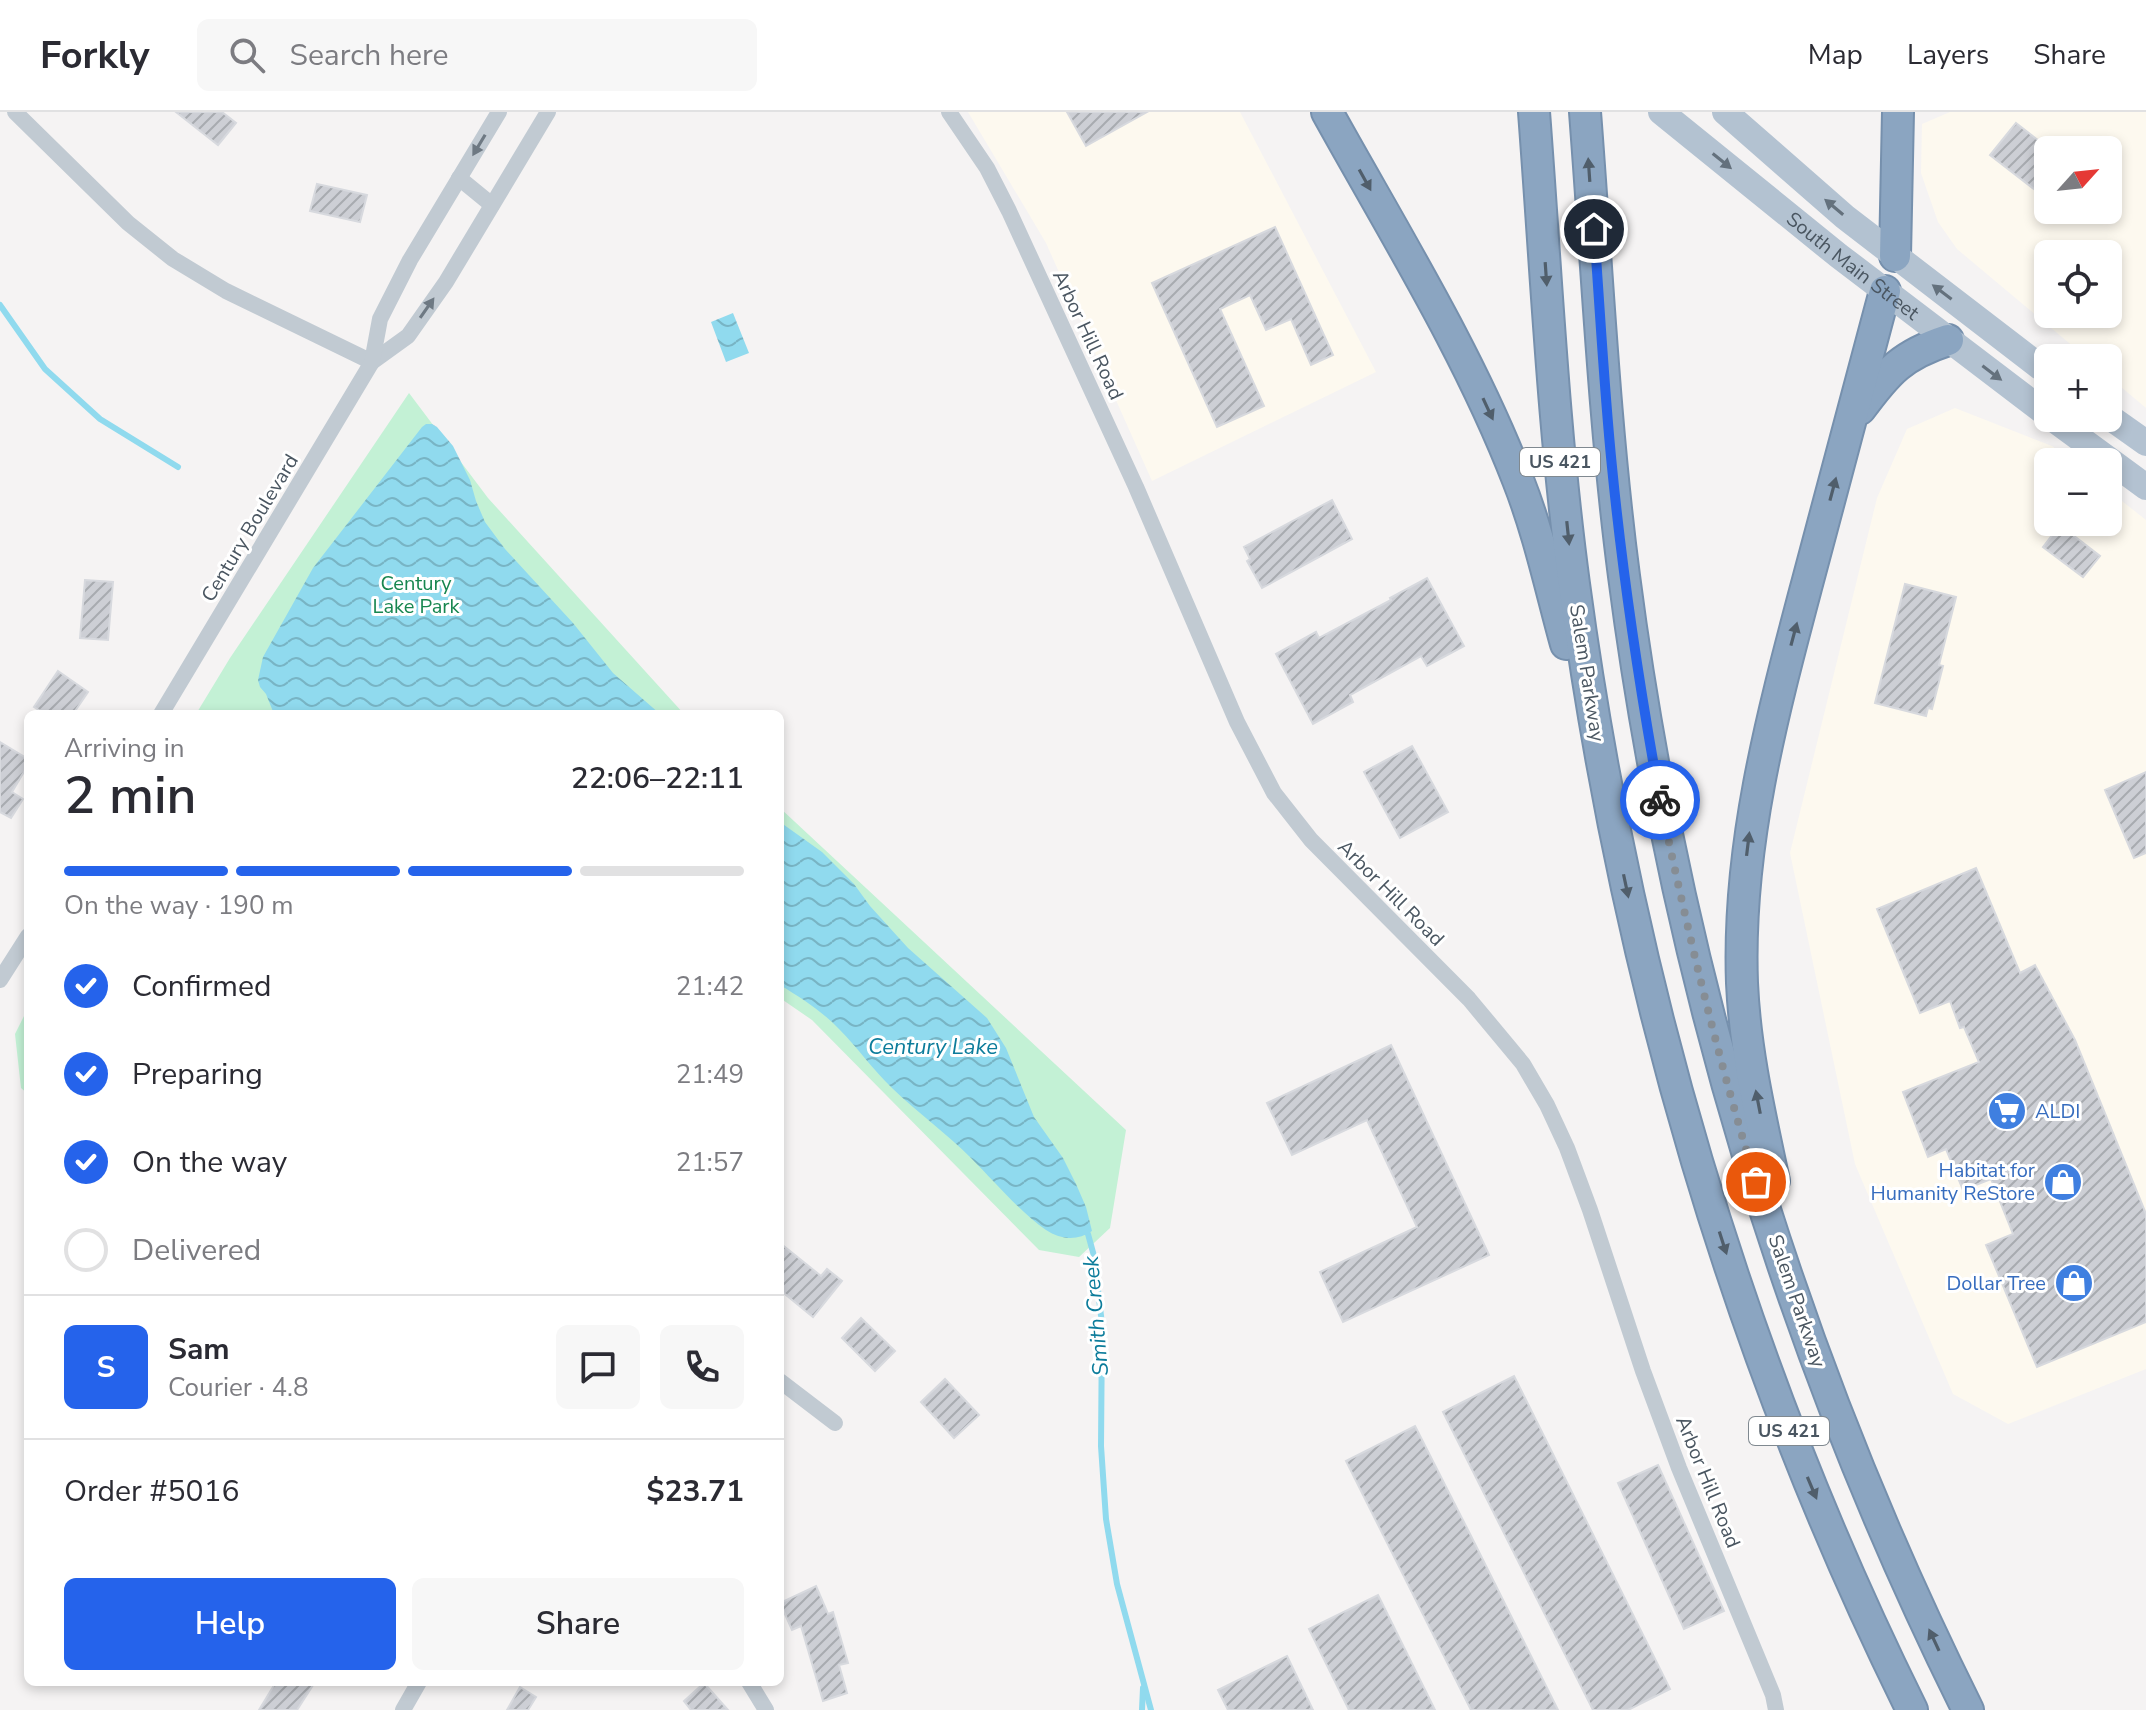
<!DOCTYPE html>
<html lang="en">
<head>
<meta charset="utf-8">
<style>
	body { margin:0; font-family:"Nunito Sans",sans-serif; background:#f7f7f7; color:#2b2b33; height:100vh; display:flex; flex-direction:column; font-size:30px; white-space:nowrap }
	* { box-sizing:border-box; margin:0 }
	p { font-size:26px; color:#7c7c81 }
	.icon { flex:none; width:44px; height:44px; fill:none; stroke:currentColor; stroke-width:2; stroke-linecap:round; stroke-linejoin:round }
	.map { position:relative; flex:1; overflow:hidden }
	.drawer { position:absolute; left:24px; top:598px; width:760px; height:976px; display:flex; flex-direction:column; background:#fff; border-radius:12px; box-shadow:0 4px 12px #0003 }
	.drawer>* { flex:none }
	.needle { width:52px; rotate:63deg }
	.controls { position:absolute; left:2034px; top:24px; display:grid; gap:16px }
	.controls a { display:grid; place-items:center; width:88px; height:88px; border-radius:12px; background:#fff; box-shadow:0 4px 12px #0003; font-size:40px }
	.pin { position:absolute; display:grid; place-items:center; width:68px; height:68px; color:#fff; margin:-34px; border:4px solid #fff; border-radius:50%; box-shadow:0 2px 8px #0007 }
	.courier { position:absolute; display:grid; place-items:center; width:80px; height:80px; margin:-40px; border:6px solid #2563eb; border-radius:50%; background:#fff; color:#222; box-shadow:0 2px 10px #0007 }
	.overview em { font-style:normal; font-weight:600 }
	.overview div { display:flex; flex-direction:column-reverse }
	.overview { display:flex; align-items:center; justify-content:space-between; height:136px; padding:0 40px }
	h1 { font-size:52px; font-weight:600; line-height:60px }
	.bar { display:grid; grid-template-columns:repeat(4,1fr); gap:12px 8px; align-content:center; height:96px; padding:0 40px }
	.bar i { height:10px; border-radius:6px; background:#e1e1e2 }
	.bar .active { background:#2563eb }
	.bar p { grid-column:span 4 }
	.line { display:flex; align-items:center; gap:20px; padding:0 40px; border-top:2px solid #e1e1e2 }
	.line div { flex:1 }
	.round { display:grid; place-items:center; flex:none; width:84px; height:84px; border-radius:12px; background:#f7f7f7 }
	ol { padding:0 40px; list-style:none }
	li { display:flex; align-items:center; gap:24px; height:88px }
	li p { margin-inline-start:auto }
	li .icon { padding:8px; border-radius:50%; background:#2563eb; color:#fff; stroke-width:4 }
	li:last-child { color:#7c7c81 }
	li i { width:44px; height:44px; border:4px solid #e1e1e2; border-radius:50% }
	.action { display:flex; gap:16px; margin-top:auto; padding:16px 40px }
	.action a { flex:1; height:92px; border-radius:12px; background:#2563eb; color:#fff; font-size:32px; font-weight:600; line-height:92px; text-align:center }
	.action a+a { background:#f7f7f7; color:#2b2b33 }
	header { display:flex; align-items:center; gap:48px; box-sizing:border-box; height:112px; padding:0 40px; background:#fff; border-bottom:2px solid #e1e1e2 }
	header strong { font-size:38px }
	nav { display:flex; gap:44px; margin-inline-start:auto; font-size:28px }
	.search { width:560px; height:72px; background:#f7f7f7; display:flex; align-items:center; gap:20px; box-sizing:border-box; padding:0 28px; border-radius:12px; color:#7c7c81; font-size:30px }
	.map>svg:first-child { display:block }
	.commercial { fill:#fdf9ef; fill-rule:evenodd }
	.park { fill:#c3f1d5 }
	.water { fill:url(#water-waves) }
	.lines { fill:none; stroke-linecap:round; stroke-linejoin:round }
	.stream { stroke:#90daee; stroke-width:6 }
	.building { fill:url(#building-hatch); stroke:#d7d9de; stroke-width:2 }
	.motorway-casing { stroke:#7690ad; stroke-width:34 }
	.minor { stroke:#c1cad2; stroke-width:16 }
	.primary { stroke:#b3c2d1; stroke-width:26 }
	.motorway { stroke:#8ba5c1; stroke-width:30 }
	.oneway { fill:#6e7983 }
	.oneway2 { fill:#64717d }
	.oneway3 { fill:#505e6b }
	.done { stroke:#868d94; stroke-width:8; stroke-dasharray:0 14.4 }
	.route { stroke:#2563eb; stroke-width:10 }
	.labels { text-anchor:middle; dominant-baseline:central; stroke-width:6; stroke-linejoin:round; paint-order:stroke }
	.shield { fill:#fff; stroke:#808990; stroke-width:2 }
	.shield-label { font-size:18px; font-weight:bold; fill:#4a5661 }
	.street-label { font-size:20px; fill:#4a5661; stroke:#fff }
	.park-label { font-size:20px; fill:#17864f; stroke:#fff }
	.shop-label { font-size:20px; fill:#366cbe; stroke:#fff; text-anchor:end }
	.water-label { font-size:22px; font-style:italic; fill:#0c7c9b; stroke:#fff }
</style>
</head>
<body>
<header>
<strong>Forkly</strong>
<div class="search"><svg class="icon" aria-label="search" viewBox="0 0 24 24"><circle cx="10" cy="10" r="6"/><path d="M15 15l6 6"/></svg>Search here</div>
<nav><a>Map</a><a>Layers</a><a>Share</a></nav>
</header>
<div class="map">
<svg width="2146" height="1598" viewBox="0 0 2146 1598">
	<defs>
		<pattern id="water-waves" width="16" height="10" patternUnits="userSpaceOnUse" patternTransform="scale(2)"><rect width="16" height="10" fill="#90daee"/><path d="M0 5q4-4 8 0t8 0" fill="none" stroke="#78b4c4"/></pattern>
		<pattern id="building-hatch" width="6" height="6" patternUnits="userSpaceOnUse" patternTransform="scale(2)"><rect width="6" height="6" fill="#cdcfd5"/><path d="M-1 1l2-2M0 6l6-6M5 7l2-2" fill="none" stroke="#a8abb0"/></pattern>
	</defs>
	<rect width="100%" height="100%" fill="#f5f3f3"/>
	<g class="commercial">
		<path d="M968 0H1240L1376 260 1152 369 1046 131Z"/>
		<path d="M1950 0H2146V296L2108 264V246H2087L1957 137 1938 110 1921 61 1922 12ZM2048 38H2108V98H2048ZM2048 142H2108V202H2048Z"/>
		<path d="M1955 296 2052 334 2073 350H2048V410H2108V378L2146 408V1257L2008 1312 1953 1282 1855 1052 1790 741 1877 386 1907 317Z"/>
	</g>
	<g class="park">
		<path d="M409 281 488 386 684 602H196L230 546Z"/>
		<path d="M780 696 1126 1018 1110 1116 1079 1145 1039 1138 812 908 780 886Z"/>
		<path d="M28 896V982L21 976 15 922Z"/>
	</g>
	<g class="water">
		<path d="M733 201 749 241 726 250 711 210Z"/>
		<path d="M426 312H432L437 315 453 334 470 368 476 389 485 410 505 437 573 511 613 561 660 602H274L266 582 260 575 258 568 263 545 313 456 422 315Z"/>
		<path d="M780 710 822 740 854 772 870 794 908 836 987 906 1006 936 1034 1005 1063 1046 1076 1072 1086 1095 1092 1119C1078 1129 1061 1128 1046 1118 1020 1100 994 1069 971 1046 946 1021 918 1001 892 976 873 958 858 936 839 917 822 899 801 886 780 873Z"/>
	</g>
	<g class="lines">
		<g class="stream">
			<path d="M0 193 45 257 100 307 178 355"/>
			<path d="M1084 1118 1088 1122 1094 1144 1102 1212 1101 1334 1106 1407 1117 1472 1151 1598"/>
			<path d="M1142 1598 1143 1576"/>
		</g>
	</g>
	<g class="building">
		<path d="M176 0H222L236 11 218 33Z"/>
		<path d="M1067 0H1147L1086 34Z"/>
		<path d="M2016 11 2048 36V88L1990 43Z"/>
		<path d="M317 72 367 83 360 110 310 99Z"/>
		<path d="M1275 115 1333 243 1311 253 1291 207 1266 218 1250 183 1220 197 1264 294 1217 315 1152 171Z"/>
		<path d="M1332 388 1352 427 1262 476 1247 449 1250 447 1244 435Z"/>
		<path d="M2060 413 2100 444 2083 465 2043 435Z"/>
		<path d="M1427 466 1464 534 1427 554 1421 544 1350 583 1353 590 1313 612 1276 542 1316 520 1319 526 1391 488 1390 486Z"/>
		<path d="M85 468 113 470 108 528 80 526Z"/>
		<path d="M1905 472 1956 485 1939 553 1943 554 1932 597 1928 596 1926 604 1875 591Z"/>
		<path d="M58 559 88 580 73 602H45L34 595Z"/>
		<path d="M0 630 28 647V653L12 680 23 687 11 706 0 700Z"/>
		<path d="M1412 634 1448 700 1400 726 1364 660Z"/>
		<path d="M2146 660V741L2134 746 2105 678Z"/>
		<path d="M1976 756 2020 861 2035 853 2075 928 2146 1102V1210L2037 1255 1986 1133 2013 1122 1991 1067 1963 1078 1946 1037 1928 1045 1903 980 1979 950 1964 915 1960 916 1950 889 1920 901 1877 797Z"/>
		<path d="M1391 933 1489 1143 1343 1210 1320 1160 1417 1115 1367 1008 1292 1043 1267 991Z"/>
		<path d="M780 1131 821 1164 827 1157 842 1169 813 1205 780 1178Z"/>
		<path d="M861 1206 895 1239 875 1259 842 1226Z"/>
		<path d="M1514 1264 1670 1577 1628 1598H1593L1443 1300Z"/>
		<path d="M945 1267 979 1303 954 1326 921 1290Z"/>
		<path d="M1415 1314 1470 1422 1558 1598H1471L1346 1349Z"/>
		<path d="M1658 1353 1724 1499 1684 1517 1618 1371Z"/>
		<path d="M816 1474 828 1502 833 1500 848 1551 839 1553 847 1581 823 1589 801 1514 792 1518 780 1491Z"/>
		<path d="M1378 1483 1435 1598H1349L1309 1517Z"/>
		<path d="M1287 1544 1313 1598H1228L1218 1578Z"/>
		<path d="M276 1570H315L297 1598H259Z"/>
		<path d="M704 1571 728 1598H691L684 1589Z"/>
		<path d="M520 1575 536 1585 528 1598H507Z"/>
	</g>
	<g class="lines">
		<g class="motorway-casing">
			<g id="motorway">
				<path d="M1327 0C1393 119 1469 241 1518 368 1539 421 1551 478 1566 532"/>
				<path d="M1534 0C1546 157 1553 316 1574 472 1626 862 1737 1245 1912 1598"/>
				<path d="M1585 0C1597 155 1604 311 1624 464 1675 858 1791 1243 1968 1598"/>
				<path d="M1895 144 1898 0"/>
				<path d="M1860 297C1888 259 1902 243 1948 228"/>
				<path d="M1774 1069C1760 1003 1745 939 1742 871 1737 734 1772 604 1807 472 1833 375 1859 277 1885 179"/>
			</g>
		</g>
		<g class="minor">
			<path d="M15 0 128 111 173 147 226 179 372 250"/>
			<path d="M949 0 987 56 1009 99 1136 375 1237 610 1274 681 1311 728 1469 887 1523 952 1547 993 1567 1036 1590 1098 1643 1259 1679 1356 1773 1583 1776 1598"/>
			<path d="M459 66 492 93"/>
			<path d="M372 250 408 224 446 170 548 0"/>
			<path d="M161 602 372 250 380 207 410 148 499 0"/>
			<path d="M0 868 28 824"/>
			<path d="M780 1269 835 1311"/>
			<path d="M749 1570 766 1598"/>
			<path d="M403 1598 419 1570"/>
		</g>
		<g class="primary">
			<path id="s1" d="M1661 0 1839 144 2048 303"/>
			<path d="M1725 0 1845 105 2048 261"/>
			<path d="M2108 304 2146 331"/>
			<path d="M2052 306 2146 375"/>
		</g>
		<use href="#motorway" class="motorway"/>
	</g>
	<defs><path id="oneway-solid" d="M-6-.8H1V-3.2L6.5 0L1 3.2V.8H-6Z" transform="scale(2)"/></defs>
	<g class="oneway">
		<use href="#oneway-solid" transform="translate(479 33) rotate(121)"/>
		<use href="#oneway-solid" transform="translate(427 196) rotate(-55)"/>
	</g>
	<g class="oneway2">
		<use href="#oneway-solid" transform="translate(1722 49) rotate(39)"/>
		<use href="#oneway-solid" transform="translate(1834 95) rotate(-140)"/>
		<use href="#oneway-solid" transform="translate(1942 180) rotate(-143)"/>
		<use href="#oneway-solid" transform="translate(1992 261) rotate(37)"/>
	</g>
	<g class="oneway3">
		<use href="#oneway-solid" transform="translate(1589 58) rotate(-94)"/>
		<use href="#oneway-solid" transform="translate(1365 68) rotate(61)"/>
		<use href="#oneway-solid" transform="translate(1546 162) rotate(86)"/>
		<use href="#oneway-solid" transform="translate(1488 297) rotate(65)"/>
		<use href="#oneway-solid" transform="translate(1833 377) rotate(-75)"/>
		<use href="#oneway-solid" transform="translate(1568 421) rotate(84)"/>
		<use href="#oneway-solid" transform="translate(1794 522) rotate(-75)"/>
		<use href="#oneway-solid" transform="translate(1748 732) rotate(-83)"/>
		<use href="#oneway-solid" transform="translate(1626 774) rotate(78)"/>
		<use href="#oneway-solid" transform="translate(1758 990) rotate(-101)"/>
		<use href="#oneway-solid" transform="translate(1723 1131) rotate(72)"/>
		<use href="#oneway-solid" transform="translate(1812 1376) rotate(67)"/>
		<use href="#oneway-solid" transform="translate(1934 1528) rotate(-115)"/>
	</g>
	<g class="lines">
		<path class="done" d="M1660 688C1687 817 1717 944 1756 1070"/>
		<path class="route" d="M1594 117C1600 197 1604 276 1612 355 1623 467 1640 578 1660 688"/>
	</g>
	<defs>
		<g id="supermarket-disc" transform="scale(2)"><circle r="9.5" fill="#3f7fe0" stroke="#fff"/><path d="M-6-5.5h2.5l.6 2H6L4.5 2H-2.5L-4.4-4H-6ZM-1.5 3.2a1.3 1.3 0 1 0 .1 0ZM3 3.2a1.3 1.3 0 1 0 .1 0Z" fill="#fff"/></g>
		<g id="shop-disc" transform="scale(2)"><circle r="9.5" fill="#3f7fe0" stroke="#fff"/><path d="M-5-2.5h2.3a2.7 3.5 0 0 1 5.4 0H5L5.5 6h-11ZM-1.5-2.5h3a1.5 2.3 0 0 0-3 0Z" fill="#fff"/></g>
	</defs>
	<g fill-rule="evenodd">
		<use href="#supermarket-disc" x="2007" y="999"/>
		<use href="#shop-disc" x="2063" y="1070"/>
		<use href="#shop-disc" x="2074" y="1171"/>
	</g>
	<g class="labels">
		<g class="shield">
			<rect x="1520" y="336" width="80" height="28" rx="6"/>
			<rect x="1749" y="1305" width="80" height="28" rx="6"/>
		</g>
		<g class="shield-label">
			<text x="1560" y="350">US 421</text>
			<text x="1789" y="1319">US 421</text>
		</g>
		<g class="street-label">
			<text stroke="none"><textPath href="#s1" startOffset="246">South Main Street</textPath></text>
			<text transform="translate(1088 223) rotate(65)">Arbor Hill Road</text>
			<text transform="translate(250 416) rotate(-59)">Century Boulevard</text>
			<text transform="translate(1587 561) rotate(81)">Salem Parkway</text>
			<text transform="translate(1391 781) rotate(45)">Arbor Hill Road</text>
			<text transform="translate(1797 1189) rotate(71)">Salem Parkway</text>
			<text transform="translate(1708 1370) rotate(68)">Arbor Hill Road</text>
		</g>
		<g class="park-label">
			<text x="416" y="471">Century<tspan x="416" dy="23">Lake Park</tspan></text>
		</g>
		<g class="shop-label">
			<text x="2035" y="999" text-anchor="start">ALDI</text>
			<text x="2035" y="1058">Habitat for<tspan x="2035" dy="23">Humanity ReStore</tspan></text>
			<text x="2046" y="1171">Dollar Tree</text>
		</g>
		<g class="water-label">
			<text x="933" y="935">Century Lake</text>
			<text transform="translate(1096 1204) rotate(-95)">Smith Creek</text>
		</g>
	</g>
</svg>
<div class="controls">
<a><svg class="needle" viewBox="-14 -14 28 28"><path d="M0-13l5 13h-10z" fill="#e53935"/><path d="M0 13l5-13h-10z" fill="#7c7c81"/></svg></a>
<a><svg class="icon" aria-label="locate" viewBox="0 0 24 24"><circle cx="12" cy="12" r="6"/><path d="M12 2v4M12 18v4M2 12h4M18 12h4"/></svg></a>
<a>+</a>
<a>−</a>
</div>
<div class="pin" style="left:1756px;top:1070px;background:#ea580c"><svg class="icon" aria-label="bag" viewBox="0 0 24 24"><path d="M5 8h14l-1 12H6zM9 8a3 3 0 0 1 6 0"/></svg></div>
<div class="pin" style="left:1594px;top:117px;background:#1f2937"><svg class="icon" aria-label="home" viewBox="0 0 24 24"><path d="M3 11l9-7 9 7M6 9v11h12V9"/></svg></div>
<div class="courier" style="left:1660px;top:688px"><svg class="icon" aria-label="bike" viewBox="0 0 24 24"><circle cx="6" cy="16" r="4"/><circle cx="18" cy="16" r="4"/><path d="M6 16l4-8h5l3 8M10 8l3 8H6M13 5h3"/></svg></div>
<section class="drawer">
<div class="overview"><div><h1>2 min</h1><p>Arriving in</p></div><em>22:06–22:11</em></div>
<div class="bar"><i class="active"></i><i class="active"></i><i class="active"></i><i></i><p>On the way · 190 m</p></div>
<ol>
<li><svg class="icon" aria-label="check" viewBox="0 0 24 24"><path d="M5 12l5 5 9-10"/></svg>Confirmed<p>21:42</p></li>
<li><svg class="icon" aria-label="check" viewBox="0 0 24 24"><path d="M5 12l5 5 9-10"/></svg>Preparing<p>21:49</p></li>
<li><svg class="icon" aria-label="check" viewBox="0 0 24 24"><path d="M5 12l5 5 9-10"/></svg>On the way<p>21:57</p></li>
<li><i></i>Delivered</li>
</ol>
<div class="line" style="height:144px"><b class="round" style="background:#2563eb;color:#fff">S</b><div><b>Sam</b><p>Courier · 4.8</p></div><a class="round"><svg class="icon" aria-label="chat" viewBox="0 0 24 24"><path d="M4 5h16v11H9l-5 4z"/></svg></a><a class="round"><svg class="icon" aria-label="phone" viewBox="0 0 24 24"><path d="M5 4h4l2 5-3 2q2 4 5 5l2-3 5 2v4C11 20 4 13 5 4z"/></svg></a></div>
<div class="line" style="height:104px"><div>Order #5016</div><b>$23.71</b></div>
<div class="action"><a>Help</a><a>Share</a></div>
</section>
</div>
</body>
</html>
